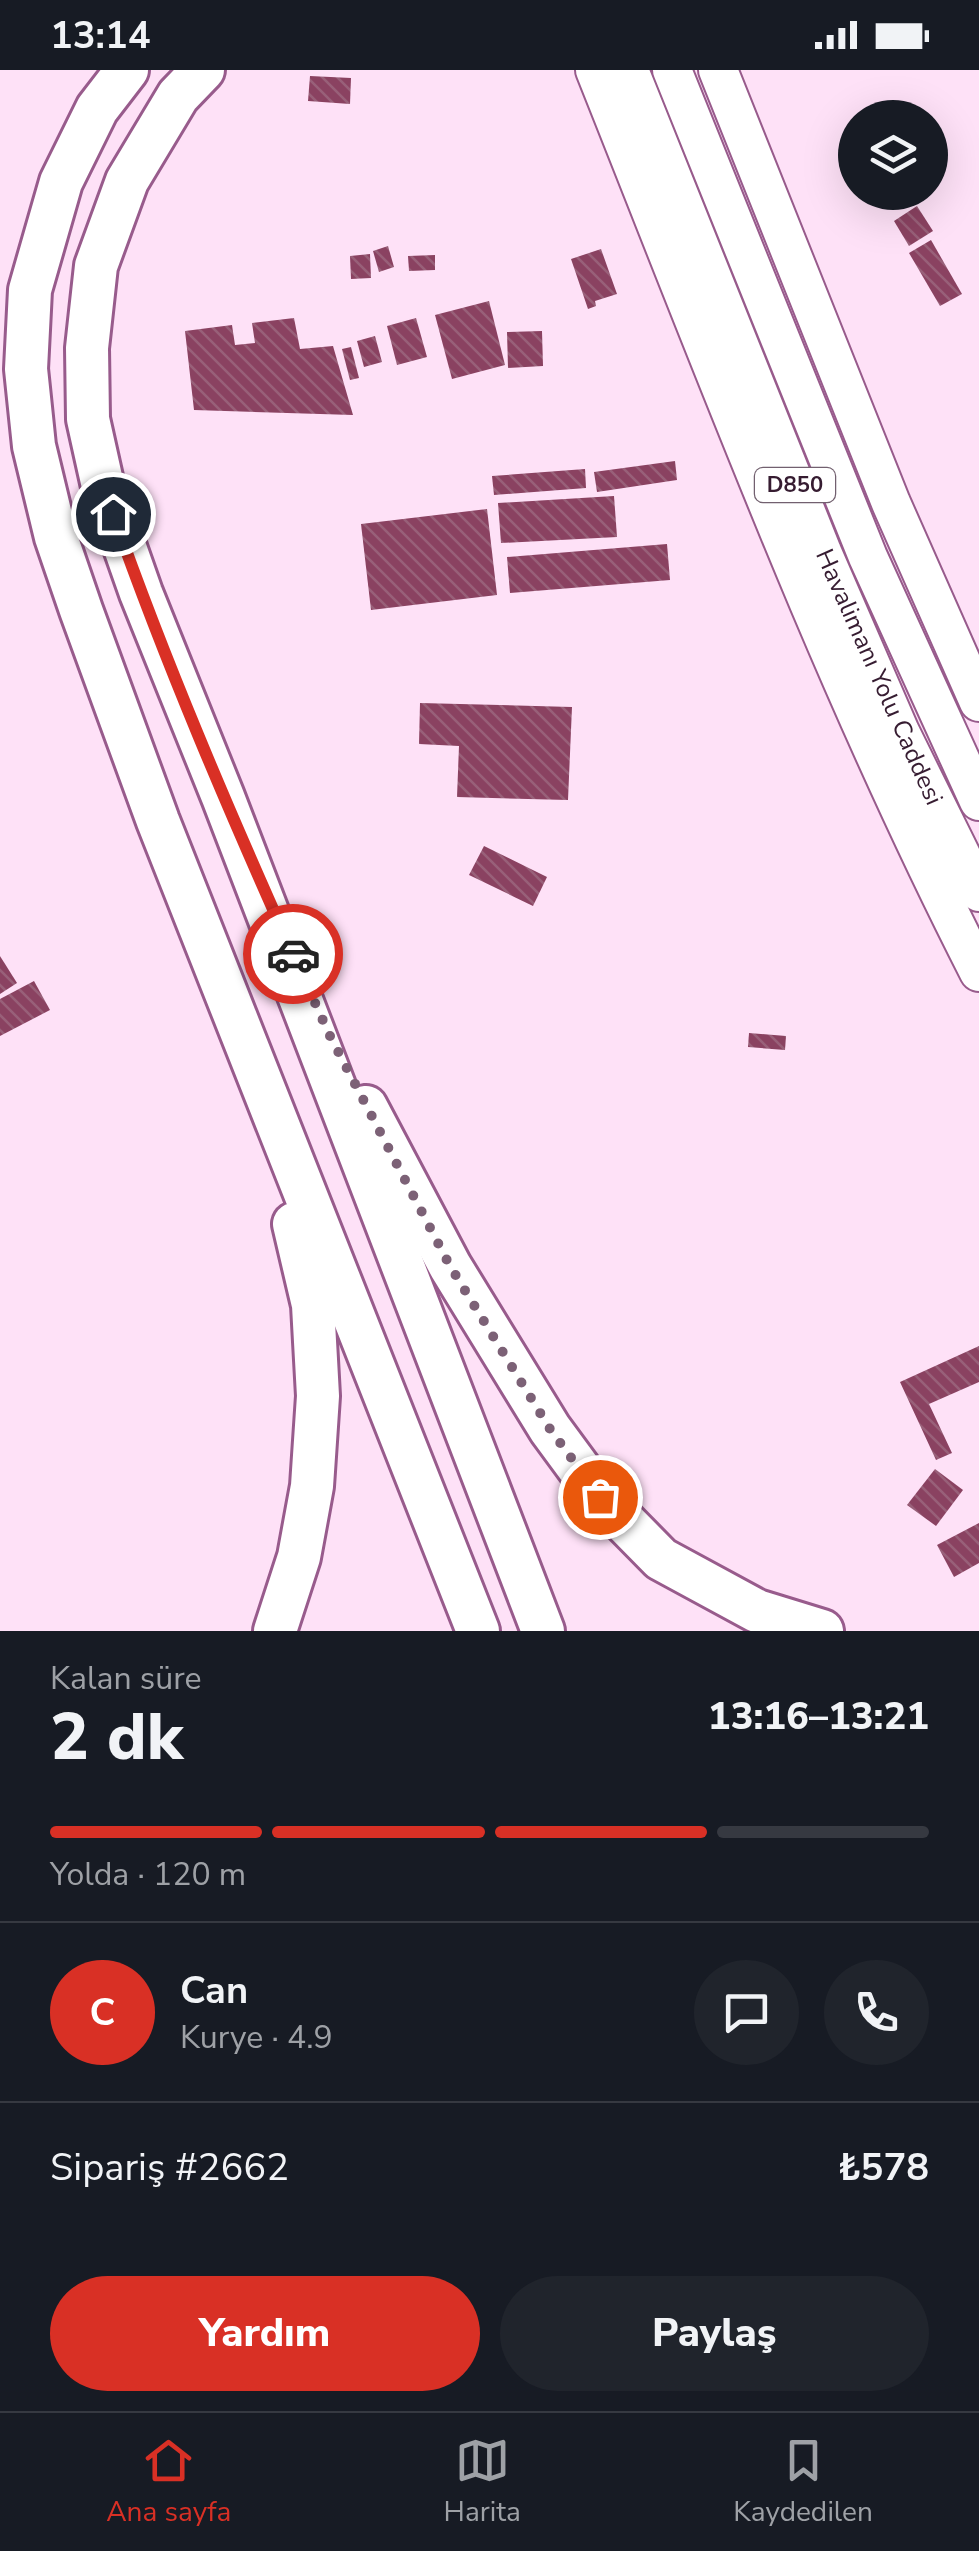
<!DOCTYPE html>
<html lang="tr">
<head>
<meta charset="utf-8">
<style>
	body { margin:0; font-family:"Nunito Sans",sans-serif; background:#20242c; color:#f1f3f6; height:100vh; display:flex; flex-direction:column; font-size:38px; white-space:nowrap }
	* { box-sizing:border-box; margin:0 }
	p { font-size:32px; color:#9ea1a6 }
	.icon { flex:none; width:55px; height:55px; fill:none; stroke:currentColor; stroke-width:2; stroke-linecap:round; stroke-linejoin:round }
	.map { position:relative; height:1561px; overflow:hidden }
	.side { display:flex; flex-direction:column; background:#171b24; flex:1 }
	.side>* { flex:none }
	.fabs { position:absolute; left:838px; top:30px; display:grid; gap:20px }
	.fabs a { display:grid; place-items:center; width:110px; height:110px; border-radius:50%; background:#171b24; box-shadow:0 10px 40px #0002; font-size:50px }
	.pin { position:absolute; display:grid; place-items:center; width:85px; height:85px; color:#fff; margin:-42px; border:5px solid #fff; border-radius:50%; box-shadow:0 2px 10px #0007 }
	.courier { position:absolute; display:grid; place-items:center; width:100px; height:100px; margin:-50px; border:8px solid #d93025; border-radius:50%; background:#fff; color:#222; box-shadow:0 2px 12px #0007 }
	.overview em { font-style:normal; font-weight:800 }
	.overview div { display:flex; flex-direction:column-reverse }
	.overview { display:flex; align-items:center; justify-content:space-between; height:170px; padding:0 50px }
	h1 { font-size:65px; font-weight:800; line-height:75px }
	.bar { display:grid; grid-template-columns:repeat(4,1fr); gap:15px 10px; align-content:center; height:120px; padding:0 50px }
	.bar i { height:12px; border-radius:8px; background:#363941 }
	.bar .current { background:#d93025 }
	.bar p { grid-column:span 4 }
	.line { display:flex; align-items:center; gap:25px; padding:0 50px; border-top:2px solid #363941 }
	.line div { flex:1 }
	.round { display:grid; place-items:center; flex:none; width:105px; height:105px; border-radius:52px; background:#20242c }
	.cta { display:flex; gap:20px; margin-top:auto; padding:20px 50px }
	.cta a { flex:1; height:115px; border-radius:60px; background:#d93025; color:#fff; font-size:40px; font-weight:800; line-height:115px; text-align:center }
	.cta a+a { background:#20242c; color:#f1f3f6 }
	.status { display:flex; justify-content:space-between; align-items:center; height:70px; padding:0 50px; background:#171b24; direction:ltr }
	.status svg { height:28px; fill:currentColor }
	.tabs { display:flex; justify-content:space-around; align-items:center; height:140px; border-top:2px solid #363941; background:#171b24; font-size:28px; color:#9ea1a6 }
	.tabs a { display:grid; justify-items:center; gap:5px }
	.tabs .current { color:#d93025 }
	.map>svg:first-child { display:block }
	.building { fill:url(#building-back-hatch) }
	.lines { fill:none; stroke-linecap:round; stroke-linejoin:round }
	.trunk-casing { stroke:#985b8c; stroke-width:42 }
	.motorway-casing { stroke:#985b8c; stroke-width:48 }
	.trunk { stroke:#fff; stroke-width:38 }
	.motorway { stroke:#fff; stroke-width:42 }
	.done { stroke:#7c6176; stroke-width:10; stroke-dasharray:0 18 }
	.route { stroke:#d93025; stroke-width:12 }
	.labels { text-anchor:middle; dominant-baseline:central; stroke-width:10; stroke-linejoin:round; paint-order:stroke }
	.shield { fill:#fff; stroke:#72606f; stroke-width:2.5 }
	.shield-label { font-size:22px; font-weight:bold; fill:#361c31 }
	.street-label { font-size:25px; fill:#361c31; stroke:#fff }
</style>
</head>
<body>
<div class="status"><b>13:14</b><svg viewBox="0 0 49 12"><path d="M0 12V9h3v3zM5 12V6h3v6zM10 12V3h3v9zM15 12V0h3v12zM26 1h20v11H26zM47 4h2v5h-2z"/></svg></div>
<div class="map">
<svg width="979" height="1561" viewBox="0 0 979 1561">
	<defs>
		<pattern id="building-back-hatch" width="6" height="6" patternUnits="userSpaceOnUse" patternTransform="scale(2.5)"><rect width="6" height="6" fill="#8a4261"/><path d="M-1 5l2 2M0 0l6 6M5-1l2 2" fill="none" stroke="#986079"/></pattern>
	</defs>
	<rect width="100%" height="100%" fill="#fee1f7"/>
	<g class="building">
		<path d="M310 6 351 8 350 34 308 31Z"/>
		<path d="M917 136 933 161 909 176 894 151Z"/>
		<path d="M931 170 962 224 940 236 909 183Z"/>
		<path d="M388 176 394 197 379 202 373 181Z"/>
		<path d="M601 179 617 224 595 231 596 236 588 239 571 189Z"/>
		<path d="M370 184 371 208 351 209 350 186Z"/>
		<path d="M435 185V200L409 201 408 186Z"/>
		<path d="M489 231 505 295 452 309 435 245Z"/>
		<path d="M294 248 300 279 333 276 353 345 194 340 185 261 232 255 235 275 255 273 252 253Z"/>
		<path d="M416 248 427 287 397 295 387 256Z"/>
		<path d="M542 261 543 296 508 298 507 262Z"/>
		<path d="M375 266 382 292 364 297 357 271Z"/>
		<path d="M351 277 359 308 350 310 342 279Z"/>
		<path d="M675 391 677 410 597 422 594 402Z"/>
		<path d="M585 399 586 418 494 425 492 406Z"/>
		<path d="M614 426 617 467 501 473 498 433Z"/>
		<path d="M487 439 497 525 371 540 361 454Z"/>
		<path d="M667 474 670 510 510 523 507 487Z"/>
		<path d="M420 633 572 637 568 730 457 727 459 676 419 674Z"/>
		<path d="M484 776 547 807 533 836 469 805Z"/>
		<path d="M0 886 17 913 0 924Z"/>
		<path d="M34 911 50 940 0 966V929Z"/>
		<path d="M749 963 786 966 785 980 748 977Z"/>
		<path d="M979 1276V1312L929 1334 952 1383 936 1390 900 1312Z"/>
		<path d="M935 1399 963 1420 936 1456 907 1435Z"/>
		<path d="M979 1453V1493L954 1507 937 1475Z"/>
	</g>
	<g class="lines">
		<g class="trunk-casing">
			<g id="trunk">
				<path d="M595 0C716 303 830 610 979 902"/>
				<path d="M629 0 822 482 900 662 979 822"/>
				<path d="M672 0 868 487 979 731"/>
				<path d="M718 0 891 433 979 632"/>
			</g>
		</g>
		<g class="motorway-casing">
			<g id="motorway">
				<path d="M127 0 97 39 61 112 30 220 26 299 34 376 56 467 81 540 158 751 478 1561"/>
				<path d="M203 0 178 26 127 111 96 196 87 278 88 349 102 412 141 523 223 727 543 1561"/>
				<path d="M366 1037 450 1196 550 1359 600 1427 661 1489 757 1541 822 1561"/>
				<path d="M275 1561 299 1487 312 1416 318 1326 313 1235 294 1154"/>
			</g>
		</g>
		<use href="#trunk" class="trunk"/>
		<use href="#motorway" class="motorway"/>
	</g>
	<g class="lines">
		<path class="done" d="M293 884 330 966 450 1196 550 1359 600 1427"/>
		<path class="route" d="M113 444C166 594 228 739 293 884"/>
	</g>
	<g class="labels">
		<rect class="shield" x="755" y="398" width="80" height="34" rx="8"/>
		<g class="shield-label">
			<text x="795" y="415">D850</text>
		</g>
		<g class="street-label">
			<text transform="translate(879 607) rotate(66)">Havalimanı Yolu Caddesi</text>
		</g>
	</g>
</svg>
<div class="fabs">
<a><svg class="icon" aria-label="layers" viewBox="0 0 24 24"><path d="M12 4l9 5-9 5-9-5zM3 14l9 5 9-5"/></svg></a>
</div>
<div class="pin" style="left:600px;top:1427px;background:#ea580c"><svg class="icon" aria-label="bag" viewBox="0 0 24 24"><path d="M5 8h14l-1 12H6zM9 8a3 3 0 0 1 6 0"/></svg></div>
<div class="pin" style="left:113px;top:444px;background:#1f2937"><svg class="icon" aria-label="home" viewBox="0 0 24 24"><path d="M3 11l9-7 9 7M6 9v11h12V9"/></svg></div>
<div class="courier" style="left:293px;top:884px"><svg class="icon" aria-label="car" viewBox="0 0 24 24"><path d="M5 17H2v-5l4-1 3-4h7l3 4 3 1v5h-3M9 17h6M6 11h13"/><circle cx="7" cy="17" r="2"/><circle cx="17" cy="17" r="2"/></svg></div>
</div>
<section class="side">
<div class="overview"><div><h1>2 dk</h1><p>Kalan süre</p></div><em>13:16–13:21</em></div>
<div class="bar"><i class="current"></i><i class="current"></i><i class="current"></i><i></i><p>Yolda · 120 m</p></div>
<div class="line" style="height:180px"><b class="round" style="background:#d93025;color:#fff">C</b><div><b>Can</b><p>Kurye · 4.9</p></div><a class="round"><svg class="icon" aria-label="chat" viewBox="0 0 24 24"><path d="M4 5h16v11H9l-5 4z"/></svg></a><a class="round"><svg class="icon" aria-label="phone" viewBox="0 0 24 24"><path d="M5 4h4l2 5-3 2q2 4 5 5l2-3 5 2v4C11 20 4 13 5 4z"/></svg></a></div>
<div class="line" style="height:130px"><div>Sipariş #2662</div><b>₺578</b></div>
<div class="cta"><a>Yardım</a><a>Paylaş</a></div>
</section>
<nav class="tabs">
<a class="current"><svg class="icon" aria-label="home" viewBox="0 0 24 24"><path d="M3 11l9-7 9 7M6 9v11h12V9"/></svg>Ana sayfa</a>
<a><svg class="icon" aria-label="map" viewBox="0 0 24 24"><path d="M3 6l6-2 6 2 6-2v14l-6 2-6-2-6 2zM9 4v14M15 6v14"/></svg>Harita</a>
<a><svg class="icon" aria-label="saved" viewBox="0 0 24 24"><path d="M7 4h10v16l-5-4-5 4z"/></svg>Kaydedilen</a>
</nav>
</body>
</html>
